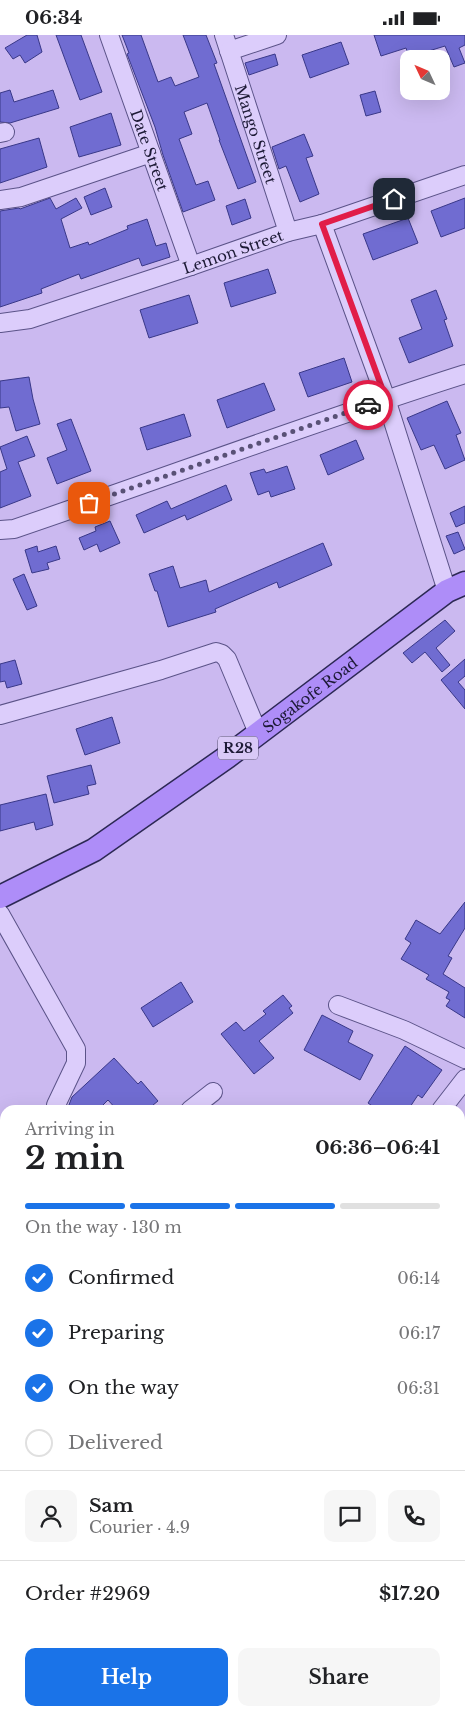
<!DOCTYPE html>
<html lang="en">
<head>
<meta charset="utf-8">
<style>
	body { margin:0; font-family:"Libre Baskerville",serif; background:#f6f6f6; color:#202124; height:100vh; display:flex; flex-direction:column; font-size:19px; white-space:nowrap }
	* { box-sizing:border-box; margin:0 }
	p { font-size:16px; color:#757577 }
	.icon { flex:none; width:28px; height:28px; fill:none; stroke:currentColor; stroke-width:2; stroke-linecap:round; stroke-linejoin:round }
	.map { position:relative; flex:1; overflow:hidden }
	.details { position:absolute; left:0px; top:1070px; width:465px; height:611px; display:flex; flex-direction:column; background:#fff; border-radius:15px 15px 0 0; box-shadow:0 5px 20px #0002 }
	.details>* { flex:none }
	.needle { width:32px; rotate:314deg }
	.fabs { position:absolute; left:400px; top:15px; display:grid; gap:10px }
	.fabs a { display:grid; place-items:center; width:50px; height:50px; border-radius:10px; background:#fff; box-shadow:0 5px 20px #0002; font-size:25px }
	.pin { position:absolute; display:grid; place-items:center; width:42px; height:42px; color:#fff; margin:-21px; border-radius:10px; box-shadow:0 2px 8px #0006 }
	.courier { position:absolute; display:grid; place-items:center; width:50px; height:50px; margin:-25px; border:4px solid #e11d48; border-radius:50%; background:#fff; color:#222; box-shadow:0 1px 6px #0007 }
	.overview em { font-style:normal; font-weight:700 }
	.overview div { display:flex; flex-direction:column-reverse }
	.overview { display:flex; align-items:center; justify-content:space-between; height:85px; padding:0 25px }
	h1 { font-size:32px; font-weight:700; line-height:38px }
	.bar { display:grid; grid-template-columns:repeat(4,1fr); gap:8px 5px; align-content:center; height:60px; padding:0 25px }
	.bar i { height:6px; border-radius:4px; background:#e0e0e0 }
	.bar .active { background:#1a73e8 }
	.bar p { grid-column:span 4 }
	.line { display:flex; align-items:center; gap:12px; padding:0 25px; border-top:1px solid #e0e0e0 }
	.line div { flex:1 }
	.round { display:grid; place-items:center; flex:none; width:52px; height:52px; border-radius:10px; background:#f6f6f6 }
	ol { padding:0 25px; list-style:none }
	li { display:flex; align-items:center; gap:15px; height:55px }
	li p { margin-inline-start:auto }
	li .icon { padding:5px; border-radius:50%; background:#1a73e8; color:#fff; stroke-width:4 }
	li:last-child { color:#757577 }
	li i { width:28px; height:28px; border:2px solid #e0e0e0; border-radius:50% }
	.primary-button { display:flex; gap:10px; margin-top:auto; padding:10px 25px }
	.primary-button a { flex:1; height:58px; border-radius:10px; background:#1a73e8; color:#fff; font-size:20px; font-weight:700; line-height:58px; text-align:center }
	.primary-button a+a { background:#f6f6f6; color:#202124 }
	.status { display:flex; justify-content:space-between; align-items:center; height:35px; padding:0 25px; background:#fff; direction:ltr }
	.status svg { height:14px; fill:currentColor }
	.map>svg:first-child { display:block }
	.building { fill:#706cd1; stroke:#393888 }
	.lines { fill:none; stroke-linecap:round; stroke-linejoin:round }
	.minor-casing { stroke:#5b5388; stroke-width:20 }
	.major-casing { stroke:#2c2854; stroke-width:25 }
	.minor { stroke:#dccdfb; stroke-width:18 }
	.major { stroke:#ae8df8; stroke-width:22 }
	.done { stroke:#595176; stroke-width:5; stroke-dasharray:0 9 }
	.route { stroke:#e11d48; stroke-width:6 }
	.labels { text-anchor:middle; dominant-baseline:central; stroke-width:5; stroke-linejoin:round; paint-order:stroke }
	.shield { fill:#d9c9f7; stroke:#554e6f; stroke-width:1 }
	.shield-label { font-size:14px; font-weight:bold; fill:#1c1935 }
	.street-label { font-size:15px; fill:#1c1935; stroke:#d9c9f7 }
</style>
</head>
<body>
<div class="status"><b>06:34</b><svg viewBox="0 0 49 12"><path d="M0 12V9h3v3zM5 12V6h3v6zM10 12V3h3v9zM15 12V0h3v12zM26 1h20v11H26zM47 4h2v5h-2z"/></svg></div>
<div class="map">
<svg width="465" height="1681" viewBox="0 0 465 1681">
	<rect width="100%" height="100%" fill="#cbb9f0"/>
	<g class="building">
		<path d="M27 0H37L42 17 25 28 20 20 13 24 5 13Z"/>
		<path d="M56 0H81L102 57 80 65Z"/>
		<path d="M122 0H141L158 47 171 42 175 51 199 42 183 0H206L217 28 214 29 256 147 238 154 219 105H220L207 68 184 77 192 99 179 104 196 150 208 146 215 165 183 177 163 120 155 92 127 19 129 18Z"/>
		<path d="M374 0H465V10L459 13 465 28 454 32 445 11 409 22 406 13 381 21Z"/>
		<path d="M341 7 349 29 310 43 302 20Z"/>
		<path d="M275 19 278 30 249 40 245 28Z"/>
		<path d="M10 55 14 67 53 55 59 73 10 88 0 87V58Z"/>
		<path d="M375 56 381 77 366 81 360 60Z"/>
		<path d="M111 78 121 110 79 122 70 92Z"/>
		<path d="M304 99 313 121 306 123 319 159 300 167 286 131 279 134 272 112Z"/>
		<path d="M39 103 47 132 0 148V114Z"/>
		<path d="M105 153 112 172 91 180 84 162Z"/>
		<path d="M50 163 56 174 76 163 82 173 61 184 70 213 88 207 89 210 128 194 127 191 147 184 156 211 166 208 170 222 142 231 139 223 81 244 79 239 41 254 42 258 0 272V176L19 173 20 174Z"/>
		<path d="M465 163V193L441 202 431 176Z"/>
		<path d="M245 164 251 183 232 190 226 171Z"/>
		<path d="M408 183 418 208 373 225 363 199Z"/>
		<path d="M268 234 276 258 231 272 224 248Z"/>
		<path d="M436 255 447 284 444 285 453 311 409 328 399 303 422 294 411 265Z"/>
		<path d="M189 260 198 288 149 303 140 275Z"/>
		<path d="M344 323 352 347 308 362 299 338Z"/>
		<path d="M29 342 33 364 40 389 16 396 9 372 0 373V346Z"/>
		<path d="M264 348 275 375 227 393 217 365Z"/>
		<path d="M447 366 461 398 456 400 465 425 445 434 434 410 421 415 407 383Z"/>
		<path d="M184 379 191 401 147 415 140 393Z"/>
		<path d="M71 384 91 436 57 449 47 423 67 415 57 389Z"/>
		<path d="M27 401 35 421 18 427 31 461 0 473V437L7 434 0 412Z"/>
		<path d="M356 405 364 424 328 440 320 420Z"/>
		<path d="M287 431 295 454 271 462 269 456 258 460 250 438 264 434 266 438Z"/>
		<path d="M226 450 232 465 187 485 185 480 144 498 136 480 167 466 171 474Z"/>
		<path d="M465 471V488L456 492 450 478Z"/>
		<path d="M110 486 120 508 100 517 97 509 84 515 79 503 96 496 95 492Z"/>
		<path d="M458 497 465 514 454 519 446 501Z"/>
		<path d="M323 508 332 530 279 553 277 547 215 574 216 577 168 592 157 556H155L149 539 173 531 180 553 206 545 209 557Z"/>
		<path d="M37 511 38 517 56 511 60 524 47 528 49 534 32 538 25 515Z"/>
		<path d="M24 539 37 571 27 575 13 544Z"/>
		<path d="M445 585 455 596 436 613 450 630 442 637 425 617 412 628 403 618Z"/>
		<path d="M465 624V641L458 647 465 655V674L441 645Z"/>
		<path d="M15 625 22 649 7 653 5 646 0 647V629Z"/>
		<path d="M112 682 120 708 85 720 76 694Z"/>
		<path d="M91 730 96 749 87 751 89 759 54 768 47 741Z"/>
		<path d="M46 759 53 790 36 795 34 787 0 796V770Z"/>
		<path d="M465 867V893L448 921 452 923 443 939 465 953V983L446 971 450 965 446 963 449 957 426 944 429 940 401 924 411 908 405 904 416 885 440 899Z"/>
		<path d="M181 947 193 967 153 992 141 973Z"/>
		<path d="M283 960 292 971 289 973 293 978 259 1006 274 1023 254 1039 221 999 236 987 244 996 266 979 263 976Z"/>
		<path d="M322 980 353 996 348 1007 373 1020 360 1045 304 1015Z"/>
		<path d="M405 1011 442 1035 422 1063 418 1060 408 1075H378L368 1068Z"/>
		<path d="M114 1023 138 1049 141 1046 158 1066 147 1075H117L108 1065 98 1075H67L72 1062Z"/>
	</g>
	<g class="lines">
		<g class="minor-casing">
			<g id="minor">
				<path id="s1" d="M109 0 191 231"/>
				<path id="s2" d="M224 0 288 197"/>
				<path d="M229 16 277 0"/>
				<path d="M0 98 5 97"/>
				<path d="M0 165 21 162 151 118"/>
				<path d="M322 189 386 364 447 556"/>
				<path id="s3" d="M0 288 30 284 191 231 288 197 322 189 465 140"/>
				<path d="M0 495 14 494C164 443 313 387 465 339"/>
				<path d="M0 680 161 635 216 617 222 619 227 624 258 698"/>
				<path d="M0 879 76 1014V1028L56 1070V1075"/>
				<path d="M338 970 404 995 465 1024"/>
				<path d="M190 1075 213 1057"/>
				<path d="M441 1075 465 1044"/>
				<path d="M0 1169 5 1171"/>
				<path d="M0 1209 5 1206"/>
				<path d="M460 1390 465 1391"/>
				<path d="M460 1505 465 1493"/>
				<path d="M460 1584 465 1585"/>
				<path d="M0 1632 5 1633"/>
				<path d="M141 1676 153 1681"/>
				<path d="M314 1681 321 1676"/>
				<path d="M376 1681 379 1676"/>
			</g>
		</g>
		<g class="major-casing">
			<g id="major">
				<path id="s4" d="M0 862 94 815 227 722 447 556 465 548"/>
			</g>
		</g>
		<use href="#minor" class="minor"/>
		<use href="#major" class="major"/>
	</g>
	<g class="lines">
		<path class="done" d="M89 468 368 370"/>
		<path class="route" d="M368 370 386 364 322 189 394 164"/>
	</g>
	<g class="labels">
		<rect class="shield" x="218" y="701.5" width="40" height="23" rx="4"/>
		<g class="shield-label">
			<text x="238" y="713">R28</text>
		</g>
		<g class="street-label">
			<text stroke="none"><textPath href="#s2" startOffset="104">Mango Street</textPath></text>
			<text stroke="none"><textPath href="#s1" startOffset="122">Date Street</textPath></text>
			<text stroke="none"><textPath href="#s3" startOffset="244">Lemon Street</textPath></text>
			<text stroke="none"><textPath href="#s4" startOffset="371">Sogakofe Road</textPath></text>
		</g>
	</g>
</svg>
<div class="fabs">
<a><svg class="needle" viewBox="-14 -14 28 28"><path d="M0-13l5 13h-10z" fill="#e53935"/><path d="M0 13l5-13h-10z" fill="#757577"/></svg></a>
</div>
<div class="pin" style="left:89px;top:468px;background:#ea580c"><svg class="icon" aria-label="bag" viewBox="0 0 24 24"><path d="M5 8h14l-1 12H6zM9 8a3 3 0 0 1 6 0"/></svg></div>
<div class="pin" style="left:394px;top:164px;background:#1f2937"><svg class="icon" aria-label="home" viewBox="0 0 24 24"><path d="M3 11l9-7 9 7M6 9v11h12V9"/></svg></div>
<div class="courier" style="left:368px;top:370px"><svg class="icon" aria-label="car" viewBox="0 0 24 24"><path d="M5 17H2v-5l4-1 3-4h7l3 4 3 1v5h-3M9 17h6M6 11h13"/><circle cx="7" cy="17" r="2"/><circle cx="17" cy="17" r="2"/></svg></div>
<section class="details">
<div class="overview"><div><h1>2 min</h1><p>Arriving in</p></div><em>06:36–06:41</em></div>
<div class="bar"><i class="active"></i><i class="active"></i><i class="active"></i><i></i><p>On the way · 130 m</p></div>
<ol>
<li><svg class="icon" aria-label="check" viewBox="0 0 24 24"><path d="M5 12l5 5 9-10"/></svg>Confirmed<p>06:14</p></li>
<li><svg class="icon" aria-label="check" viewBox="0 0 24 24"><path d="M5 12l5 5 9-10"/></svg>Preparing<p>06:17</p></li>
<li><svg class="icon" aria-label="check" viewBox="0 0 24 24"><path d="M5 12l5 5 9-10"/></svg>On the way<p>06:31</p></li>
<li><i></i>Delivered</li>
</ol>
<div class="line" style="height:90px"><a class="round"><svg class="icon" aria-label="person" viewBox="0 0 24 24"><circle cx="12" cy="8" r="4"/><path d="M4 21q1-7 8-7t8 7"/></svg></a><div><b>Sam</b><p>Courier · 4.9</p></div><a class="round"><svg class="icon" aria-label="chat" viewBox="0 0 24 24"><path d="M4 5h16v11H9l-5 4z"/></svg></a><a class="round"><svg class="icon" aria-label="phone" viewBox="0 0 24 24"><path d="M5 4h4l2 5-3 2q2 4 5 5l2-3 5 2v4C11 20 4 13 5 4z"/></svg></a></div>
<div class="line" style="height:65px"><div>Order #2969</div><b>$17.20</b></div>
<div class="primary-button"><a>Help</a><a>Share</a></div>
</section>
</div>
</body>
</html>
